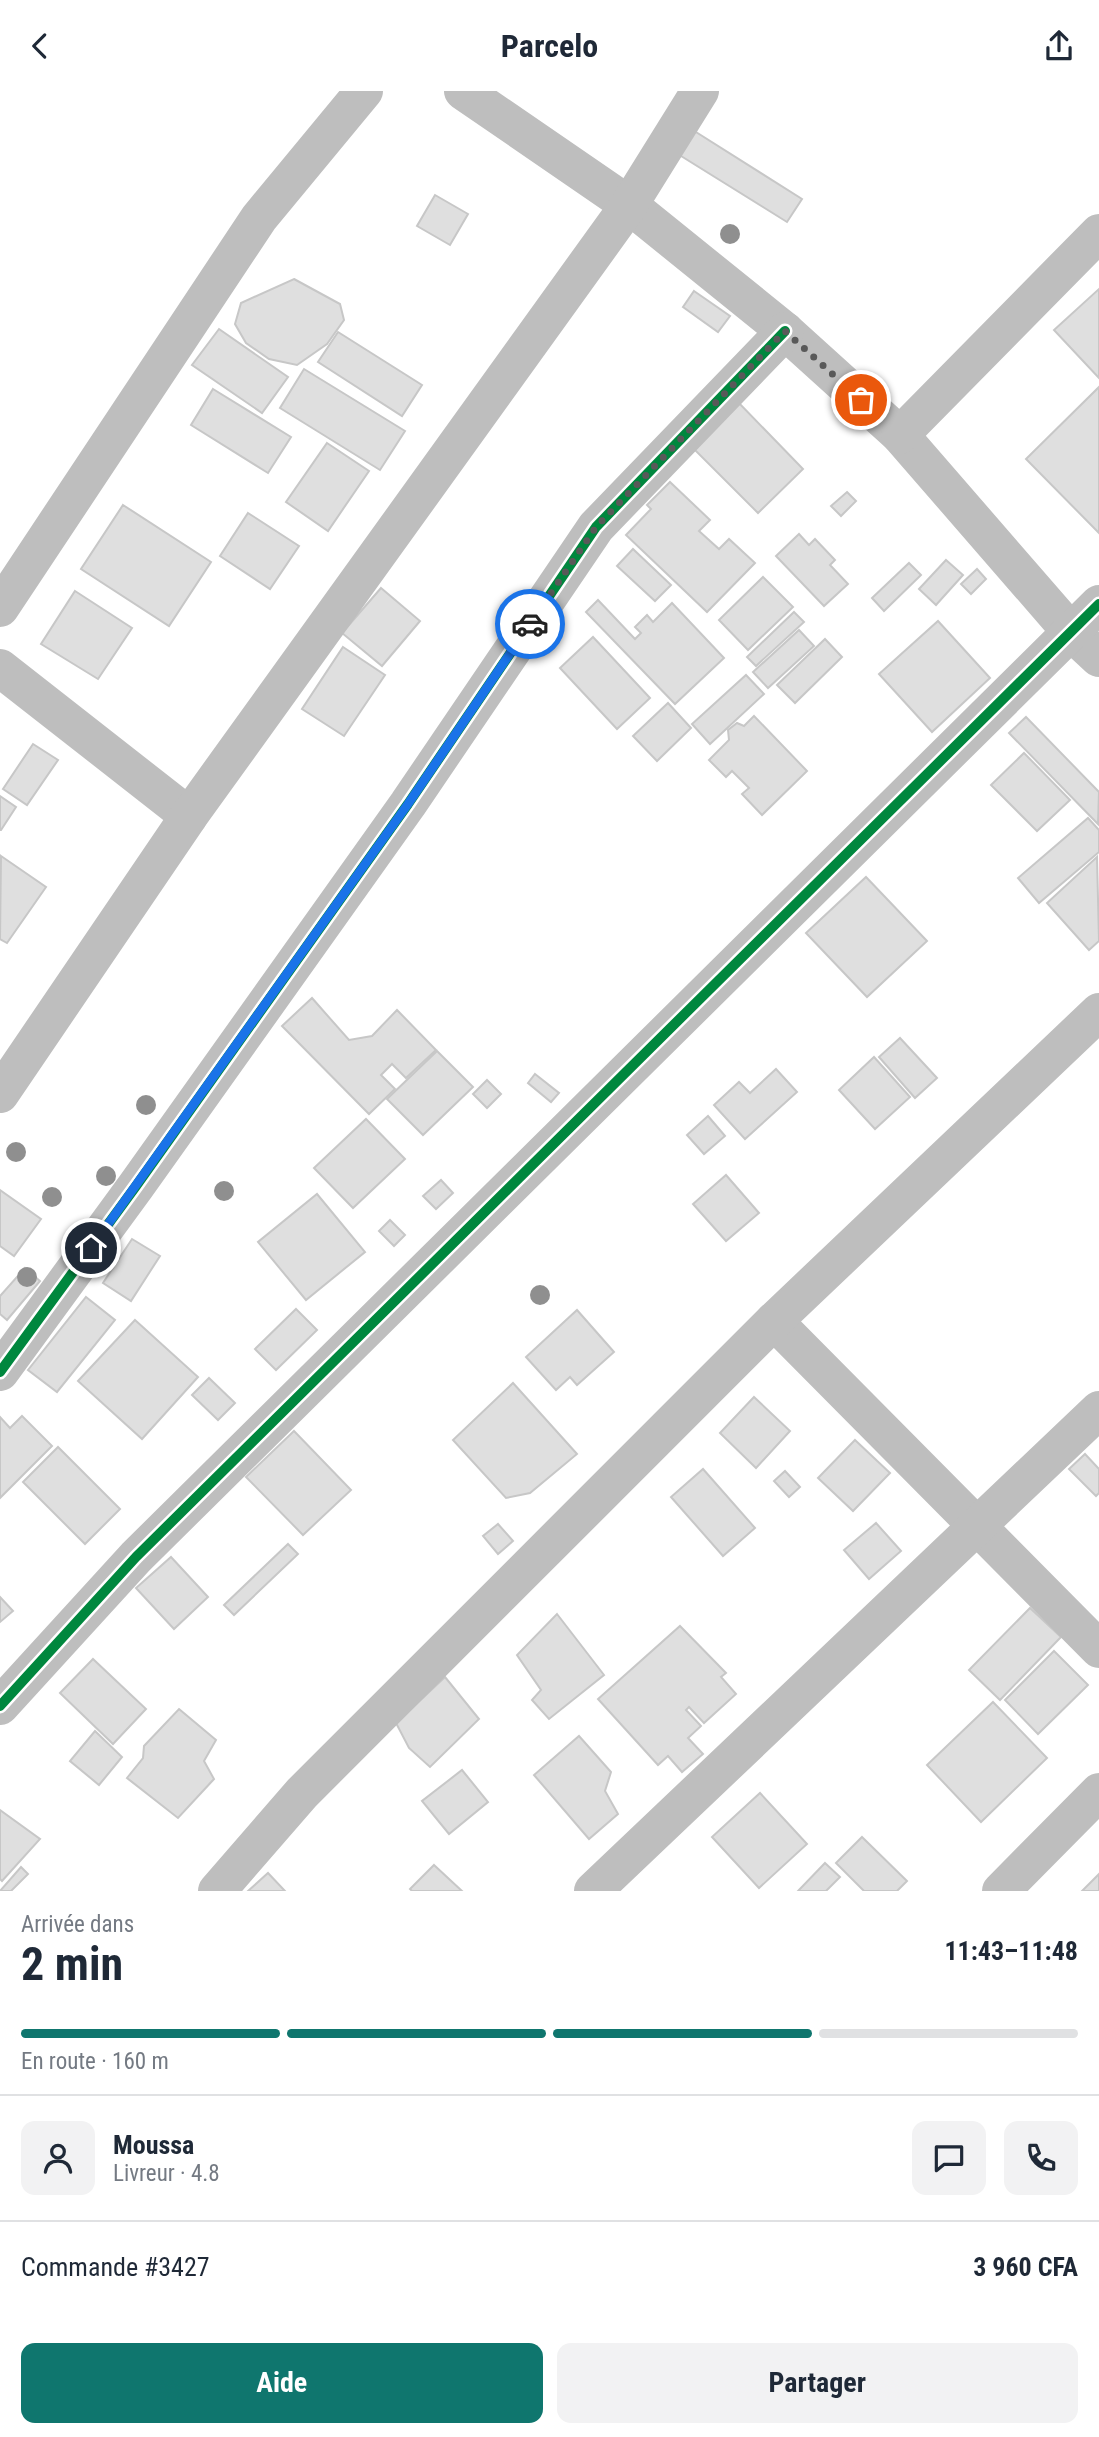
<!DOCTYPE html>
<html lang="fr">
<head>
<meta charset="utf-8">
<style>
	body { margin:0; font-family:"Roboto Condensed",sans-serif; background:#f2f2f3; color:#1f2937; height:100vh; display:flex; flex-direction:column; font-size:26px; white-space:nowrap }
	* { box-sizing:border-box; margin:0 }
	p { font-size:23px; color:#747a83 }
	.icon { flex:none; width:38px; height:38px; fill:none; stroke:currentColor; stroke-width:2; stroke-linecap:round; stroke-linejoin:round }
	.map { position:relative; height:1800px; overflow:hidden }
	.sheet { display:flex; flex-direction:column; background:#fff; flex:1 }
	.sheet>* { flex:none }
	.pin { position:absolute; display:grid; place-items:center; width:60px; height:60px; color:#fff; margin:-30px; border:4px solid #fff; border-radius:50%; box-shadow:0 2px 7px #0007 }
	.courier { position:absolute; display:grid; place-items:center; width:70px; height:70px; margin:-35px; border:5px solid #1a73e8; border-radius:50%; background:#fff; color:#222; box-shadow:0 2px 9px #0007 }
	.overview em { font-style:normal; font-weight:700 }
	.overview div { display:flex; flex-direction:column-reverse }
	.overview { display:flex; align-items:center; justify-content:space-between; height:119px; padding:0 21px }
	h1 { font-size:46px; font-weight:700; line-height:52px }
	.bar { display:grid; grid-template-columns:repeat(4,1fr); gap:10px 7px; align-content:center; height:84px; padding:0 21px }
	.bar i { height:9px; border-radius:5px; background:#e0e1e3 }
	.bar .on { background:#0f766e }
	.bar p { grid-column:span 4 }
	.line { display:flex; align-items:center; gap:18px; padding:0 21px; border-top:2px solid #e0e1e3 }
	.line div { flex:1 }
	.round { display:grid; place-items:center; flex:none; width:74px; height:74px; border-radius:14px; background:#f2f2f3 }
	.cta { display:flex; gap:14px; margin-top:auto; padding:14px 21px }
	.cta a { flex:1; height:80px; border-radius:14px; background:#0f766e; color:#fff; font-size:28px; font-weight:700; line-height:80px; text-align:center }
	.cta a+a { background:#f2f2f3; color:#1f2937 }
	header { display:flex; justify-content:space-between; align-items:center; height:91px; padding:0 21px; background:#fff; font-size:32px; font-weight:700 }
	.map>svg:first-child { display:block }
	.building { fill:#dfdfdf; stroke:#c7c7c7; stroke-width:2 }
	.lines { fill:none; stroke-linecap:round; stroke-linejoin:round }
	.minor { stroke:#bebebe; stroke-width:38 }
	.cycleway-casing { stroke:#fff; stroke-width:15 }
	.cycleway { stroke:#00873e; stroke-width:10 }
	.tree { fill:#8f8f8f }
	.done { stroke:#595959; stroke-width:7; stroke-dasharray:0 12.6 }
	.route { stroke:#1a73e8; stroke-width:9 }
</style>
</head>
<body>
<header><svg class="icon" aria-label="back" viewBox="0 0 24 24"><path d="M15 5l-7 7 7 7"/></svg>Parcelo<svg class="icon" aria-label="share" viewBox="0 0 24 24"><path d="M12 15V3M7 8l5-5 5 5M5 13v7h14v-7"/></svg></header>
<div class="map">
<svg width="1099" height="1800" viewBox="0 0 1099 1800">
	<rect width="100%" height="100%" fill="#fff"/>
	<g class="building">
		<path d="M688 36 802 108 787 131 673 60Z"/>
		<path d="M435 104 468 123 450 154 417 135Z"/>
		<path d="M294 188 340 213 344 229 327 253 297 274 269 268 246 252 235 233 241 212Z"/>
		<path d="M1099 198V287L1054 239Z"/>
		<path d="M694 200 730 225 718 241 683 216Z"/>
		<path d="M219 238 288 286 262 322 192 274Z"/>
		<path d="M338 241 422 294 402 325 318 271Z"/>
		<path d="M304 278 405 340 380 379 280 317Z"/>
		<path d="M1099 296V442L1026 368Z"/>
		<path d="M213 298 291 346 268 382 191 334Z"/>
		<path d="M736 309 803 378 758 422 690 354Z"/>
		<path d="M327 352 369 380 328 440 286 411Z"/>
		<path d="M670 391 710 429 699 440 719 458 729 448 755 472 707 521 626 444 651 418 647 414Z"/>
		<path d="M847 401 856 410 841 425 831 415Z"/>
		<path d="M123 414 211 471 169 535 81 478Z"/>
		<path d="M248 422 299 455 270 498 220 465Z"/>
		<path d="M799 443 809 454 815 448 835 469 830 474 848 493 824 515 776 465Z"/>
		<path d="M633 458 671 494 655 510 617 475Z"/>
		<path d="M946 469 963 484 936 514 919 498Z"/>
		<path d="M909 472 921 484 884 520 872 507Z"/>
		<path d="M977 478 986 488 971 503 961 493Z"/>
		<path d="M763 486 793 516 748 559 719 529Z"/>
		<path d="M381 497 420 530 382 575 342 542Z"/>
		<path d="M75 500 132 537 98 588 41 553Z"/>
		<path d="M598 509 635 548 641 542 635 536 647 524 653 531 672 512 724 567 675 613 586 521Z"/>
		<path d="M794 521 804 531 756 575 747 566Z"/>
		<path d="M938 530 990 587 932 641 879 583Z"/>
		<path d="M799 539 814 555 768 597 753 581Z"/>
		<path d="M593 546 650 607 617 638 560 577Z"/>
		<path d="M825 548 842 566 795 612 777 594Z"/>
		<path d="M343 556 385 584 344 645 302 618Z"/>
		<path d="M746 584 764 603 710 653 692 633Z"/>
		<path d="M668 612 691 637 657 670 633 645Z"/>
		<path d="M754 625 807 680 762 724 742 703 749 697 732 680 726 686 709 669 729 649 728 639 737 632 744 635Z"/>
		<path d="M1026 626 1099 701 1098 733 1009 642Z"/>
		<path d="M33 653 58 669 27 714 3 698Z"/>
		<path d="M1024 662 1070 709 1037 740 991 694Z"/>
		<path d="M0 705 16 716 1 739H0Z"/>
		<path d="M1088 727 1099 739V761L1039 812 1018 787Z"/>
		<path d="M1 765 46 796 7 852 0 848Z"/>
		<path d="M1097 766 1099 850 1089 859 1047 812Z"/>
		<path d="M866 786 927 850 867 906 806 842Z"/>
		<path d="M312 907 349 949 372 945 397 919 436 959 406 987 392 973 381 984 395 998 369 1023 282 935Z"/>
		<path d="M900 947 937 987 915 1007 879 966Z"/>
		<path d="M437 960 473 996 423 1044 387 1008Z"/>
		<path d="M874 966 910 1006 875 1038 839 999Z"/>
		<path d="M776 978 797 1001 745 1048 714 1014 739 991 750 1002Z"/>
		<path d="M535 983 559 1002 551 1011 528 992Z"/>
		<path d="M487 989 501 1003 487 1017 473 1003Z"/>
		<path d="M708 1025 725 1045 704 1063 687 1044Z"/>
		<path d="M366 1028 405 1068 353 1117 314 1077Z"/>
		<path d="M726 1084 759 1122 726 1150 693 1113Z"/>
		<path d="M441 1089 453 1102 436 1118 423 1105Z"/>
		<path d="M0 1099 41 1128 14 1165 0 1155Z"/>
		<path d="M317 1103 365 1161 306 1209 258 1151Z"/>
		<path d="M390 1129 405 1144 394 1155 379 1140Z"/>
		<path d="M132 1148 160 1165 131 1210 103 1192Z"/>
		<path d="M25 1177 40 1190 7 1229 0 1223V1205Z"/>
		<path d="M86 1206 115 1229 57 1301 28 1279Z"/>
		<path d="M296 1218 317 1239 276 1279 255 1258Z"/>
		<path d="M577 1219 614 1261 577 1294 570 1286 556 1299 526 1266Z"/>
		<path d="M135 1229 198 1286 142 1348 78 1290Z"/>
		<path d="M209 1287 235 1312 218 1329 192 1304Z"/>
		<path d="M513 1292 577 1363 530 1402 506 1407 453 1349Z"/>
		<path d="M754 1306 790 1340 756 1377 720 1342Z"/>
		<path d="M22 1325 52 1355 0 1407V1326L10 1337Z"/>
		<path d="M294 1340 351 1399 303 1444 246 1386Z"/>
		<path d="M855 1349 890 1382 853 1420 818 1387Z"/>
		<path d="M58 1356 120 1418 85 1453 23 1391Z"/>
		<path d="M1085 1363 1099 1378V1402L1096 1405 1069 1378Z"/>
		<path d="M703 1378 755 1437 723 1465 671 1406Z"/>
		<path d="M785 1380 800 1396 789 1406 774 1390Z"/>
		<path d="M876 1432 901 1460 869 1488 844 1459Z"/>
		<path d="M498 1433 513 1450 498 1463 483 1445Z"/>
		<path d="M288 1453 298 1463 234 1524 224 1514Z"/>
		<path d="M171 1466 208 1506 174 1538 136 1497Z"/>
		<path d="M0 1506 13 1520 0 1531Z"/>
		<path d="M1030 1517 1061 1546 1000 1609 969 1579Z"/>
		<path d="M557 1523 604 1584 549 1628 532 1609 541 1599 517 1564Z"/>
		<path d="M680 1535 726 1582 721 1586 736 1603 704 1632 689 1616 686 1619 701 1635 688 1647 703 1663 682 1681 668 1665 658 1674 598 1608Z"/>
		<path d="M1054 1560 1088 1594 1038 1643 1005 1609Z"/>
		<path d="M93 1568 146 1618 113 1653 60 1602Z"/>
		<path d="M445 1586 479 1628 430 1676 409 1657 396 1632Z"/>
		<path d="M993 1611 1047 1667 981 1731 927 1674Z"/>
		<path d="M179 1618 216 1649 204 1670 214 1688 178 1727 127 1687 143 1667 144 1655Z"/>
		<path d="M95 1640 122 1666 99 1694 70 1670Z"/>
		<path d="M579 1645 611 1681 605 1700 618 1723 589 1748 534 1684Z"/>
		<path d="M462 1679 488 1711 449 1743 422 1710Z"/>
		<path d="M760 1702 807 1753 759 1797 712 1746Z"/>
		<path d="M0 1719 40 1748 2 1790 0 1788Z"/>
		<path d="M862 1746 907 1790 897 1800H864L836 1772Z"/>
		<path d="M825 1772 840 1786 826 1800H798Z"/>
		<path d="M434 1774 462 1800H412L410 1798Z"/>
		<path d="M21 1776 28 1783 11 1800H0Z"/>
		<path d="M268 1782 285 1800H248Z"/>
		<path d="M1099 1783V1800H1082Z"/>
	</g>
	<g class="lines">
		<g class="minor">
			<path d="M463 0 629 114 785 240 900 344 1071 541 1099 567"/>
			<path d="M900 344 1099 142"/>
			<path d="M0 517 259 127 364 0"/>
			<path d="M0 577 189 725"/>
			<path d="M0 1003 189 725 629 114 700 0"/>
			<path d="M774 1230 1099 1558"/>
			<path d="M0 1281 136 1095 408 713 596 436 785 240"/>
			<path d="M0 1615 136 1466 1099 513"/>
			<path d="M217 1800 302 1702 774 1230 1099 921"/>
			<path d="M593 1800 1099 1319"/>
			<path d="M1001 1800 1099 1701"/>
		</g>
		<g class="cycleway-casing">
			<g id="cycleway">
				<path d="M0 1281 136 1095 408 713 596 436 785 240"/>
				<path d="M0 1615 136 1466 1099 513"/>
			</g>
		</g>
		<use href="#cycleway" class="cycleway"/>
	</g>
	<g class="tree">
		<circle cx="730" cy="143" r="10"/>
		<circle cx="146" cy="1014" r="10"/>
		<circle cx="16" cy="1061" r="10"/>
		<circle cx="106" cy="1085" r="10"/>
		<circle cx="224" cy="1100" r="10"/>
		<circle cx="52" cy="1106" r="10"/>
		<circle cx="27" cy="1186" r="10"/>
		<circle cx="540" cy="1204" r="10"/>
	</g>
	<g class="lines">
		<path class="done" d="M530 533 596 436 785 240 861 309"/>
		<path class="route" d="M91 1157 408 713 530 533"/>
	</g>
</svg>
<div class="pin" style="left:861px;top:309px;background:#ea580c"><svg class="icon" aria-label="bag" viewBox="0 0 24 24"><path d="M5 8h14l-1 12H6zM9 8a3 3 0 0 1 6 0"/></svg></div>
<div class="pin" style="left:91px;top:1157px;background:#1f2937"><svg class="icon" aria-label="home" viewBox="0 0 24 24"><path d="M3 11l9-7 9 7M6 9v11h12V9"/></svg></div>
<div class="courier" style="left:530px;top:533px"><svg class="icon" aria-label="car" viewBox="0 0 24 24"><path d="M5 17H2v-5l4-1 3-4h7l3 4 3 1v5h-3M9 17h6M6 11h13"/><circle cx="7" cy="17" r="2"/><circle cx="17" cy="17" r="2"/></svg></div>
</div>
<section class="sheet">
<div class="overview"><div><h1>2 min</h1><p>Arrivée dans</p></div><em>11:43–11:48</em></div>
<div class="bar"><i class="on"></i><i class="on"></i><i class="on"></i><i></i><p>En route · 160 m</p></div>
<div class="line" style="height:126px"><a class="round"><svg class="icon" aria-label="person" viewBox="0 0 24 24"><circle cx="12" cy="8" r="4"/><path d="M4 21q1-7 8-7t8 7"/></svg></a><div><b>Moussa</b><p>Livreur · 4.8</p></div><a class="round"><svg class="icon" aria-label="chat" viewBox="0 0 24 24"><path d="M4 5h16v11H9l-5 4z"/></svg></a><a class="round"><svg class="icon" aria-label="phone" viewBox="0 0 24 24"><path d="M5 4h4l2 5-3 2q2 4 5 5l2-3 5 2v4C11 20 4 13 5 4z"/></svg></a></div>
<div class="line" style="height:91px"><div>Commande #3427</div><b>3 960 CFA</b></div>
<div class="cta"><a>Aide</a><a>Partager</a></div>
</section>
</body>
</html>
